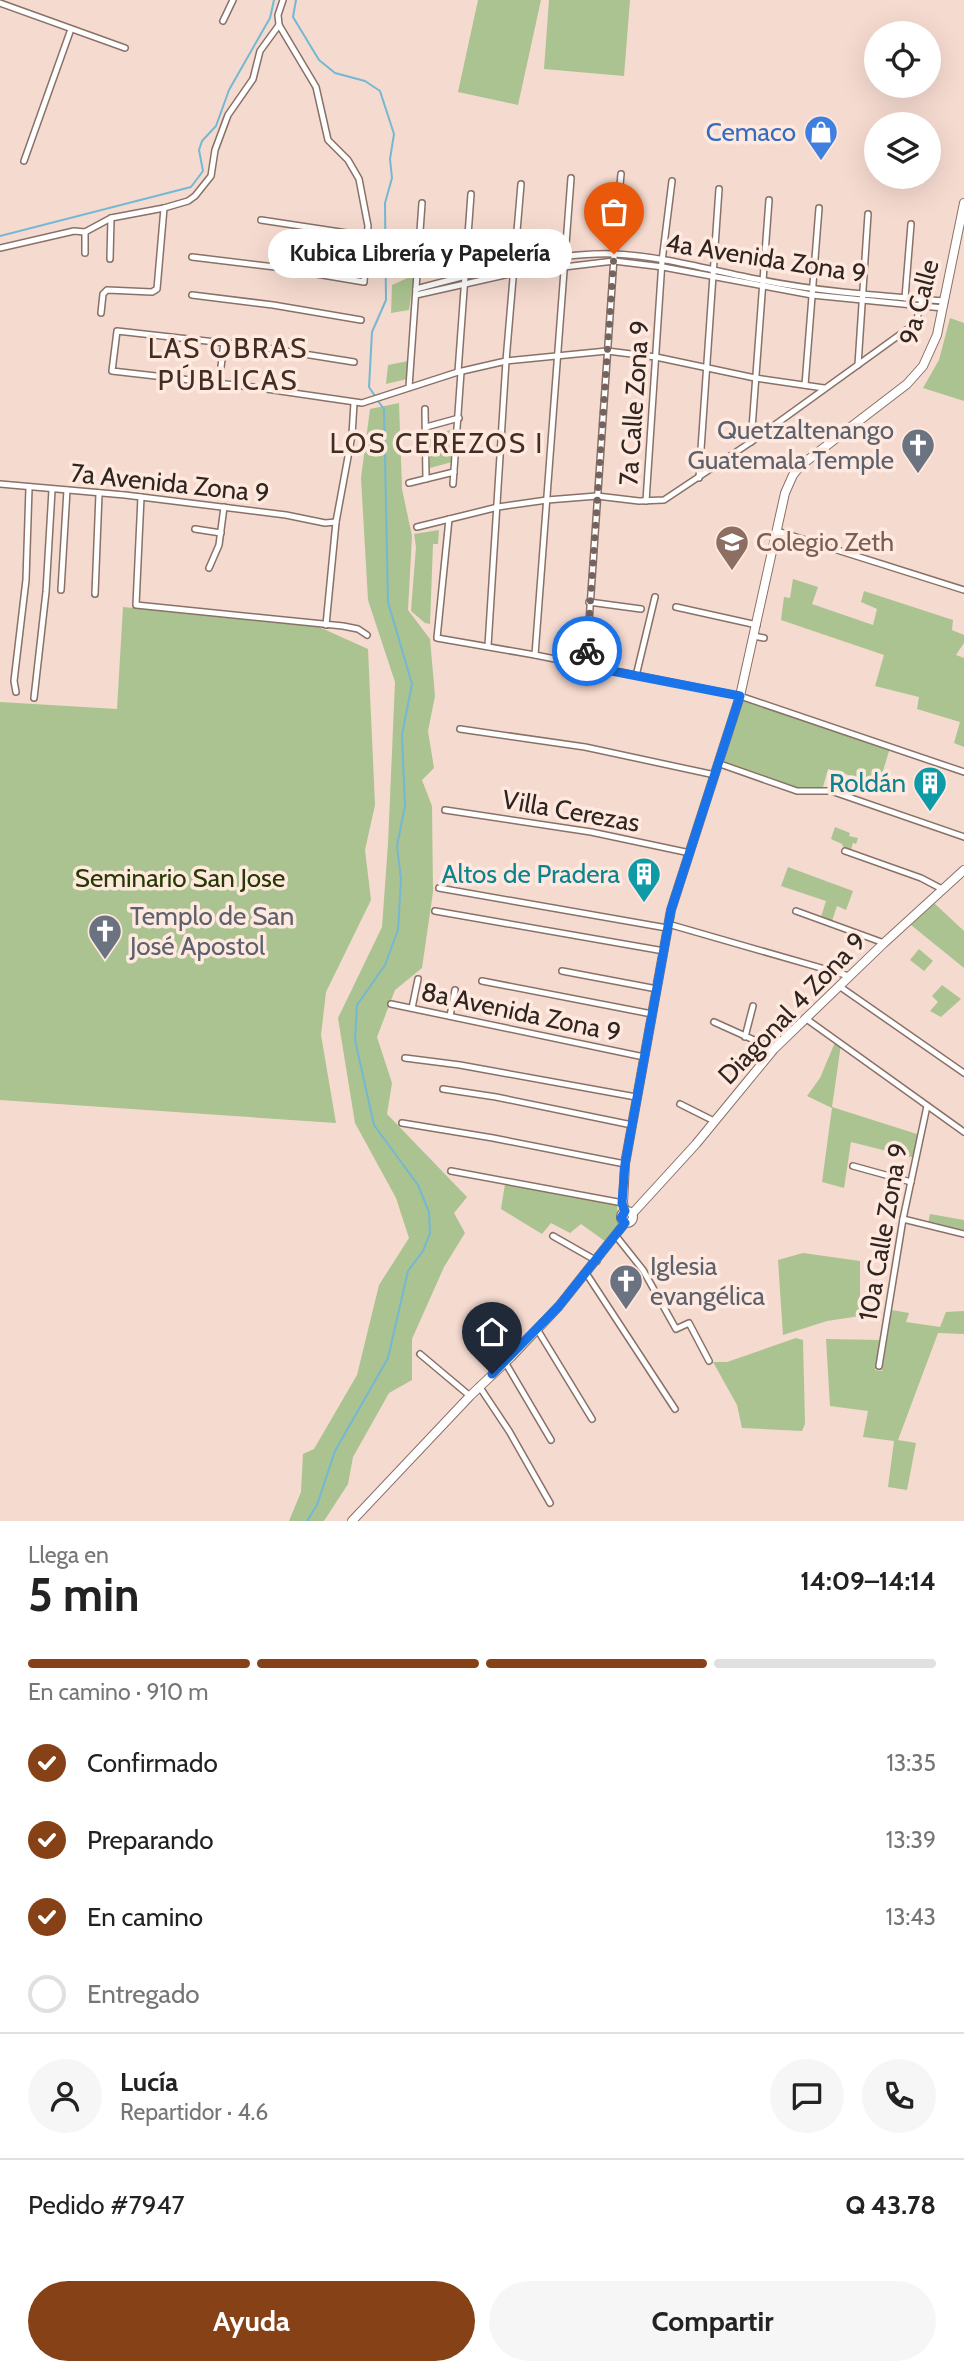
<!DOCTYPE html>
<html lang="es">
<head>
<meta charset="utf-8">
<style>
	body { margin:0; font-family:Cabin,sans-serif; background:#f6f6f6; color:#222; height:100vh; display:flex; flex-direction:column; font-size:26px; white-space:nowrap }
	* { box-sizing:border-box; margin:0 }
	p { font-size:23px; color:#767676 }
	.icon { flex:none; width:38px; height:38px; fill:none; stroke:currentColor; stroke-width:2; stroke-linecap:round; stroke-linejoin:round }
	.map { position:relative; height:1521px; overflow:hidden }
	.panel { display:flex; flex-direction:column; background:#fff; flex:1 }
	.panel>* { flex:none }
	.controls { position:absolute; left:864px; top:21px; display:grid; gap:14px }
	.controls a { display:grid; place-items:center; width:77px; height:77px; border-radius:50%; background:#fff; box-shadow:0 7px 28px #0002; font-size:35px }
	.pin { position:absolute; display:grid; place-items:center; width:60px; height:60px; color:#fff; margin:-72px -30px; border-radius:50% 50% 50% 0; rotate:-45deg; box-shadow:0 0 7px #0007 }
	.pin .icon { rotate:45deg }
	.courier { position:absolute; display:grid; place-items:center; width:70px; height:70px; margin:-35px; border:5px solid #1a73e8; border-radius:50%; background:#fff; color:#222; box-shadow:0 2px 9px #0007 }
	.bubble { position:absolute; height:49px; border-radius:24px; background:#fff; box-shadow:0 7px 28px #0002; font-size:23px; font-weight:700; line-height:49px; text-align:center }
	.overview em { font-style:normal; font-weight:700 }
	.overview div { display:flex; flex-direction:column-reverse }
	.overview { display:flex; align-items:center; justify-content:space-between; height:119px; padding:0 28px }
	h1 { font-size:46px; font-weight:700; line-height:52px }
	.bar { display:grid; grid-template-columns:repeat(4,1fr); gap:10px 7px; align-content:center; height:84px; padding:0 28px }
	.bar i { height:9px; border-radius:5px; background:#e0e0e0 }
	.bar .active { background:#864117 }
	.bar p { grid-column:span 4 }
	.line { display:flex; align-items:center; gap:18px; padding:0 28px; border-top:2px solid #e0e0e0 }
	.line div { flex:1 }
	.round { display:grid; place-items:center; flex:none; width:74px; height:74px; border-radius:37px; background:#f6f6f6 }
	ol { padding:0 28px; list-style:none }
	li { display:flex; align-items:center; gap:21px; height:77px }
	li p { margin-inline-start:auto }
	li .icon { padding:7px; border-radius:50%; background:#864117; color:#fff; stroke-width:4 }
	li:last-child { color:#767676 }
	li i { width:38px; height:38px; border:4px solid #e0e0e0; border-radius:50% }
	.button { display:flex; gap:14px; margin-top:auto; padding:14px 28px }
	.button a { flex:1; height:80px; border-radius:42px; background:#864117; color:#fff; font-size:28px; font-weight:700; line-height:80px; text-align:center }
	.button a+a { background:#f6f6f6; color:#222 }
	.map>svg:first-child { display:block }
	.green { fill:#abc390 }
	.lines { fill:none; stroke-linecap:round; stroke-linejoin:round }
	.stream { stroke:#74b8d3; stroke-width:2 }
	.street-casing { stroke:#897167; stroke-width:8 }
	.secondary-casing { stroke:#897167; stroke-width:10 }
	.street { stroke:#fff; stroke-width:5 }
	.secondary { stroke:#fff; stroke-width:8 }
	.done { stroke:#74645d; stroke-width:7; stroke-dasharray:0 12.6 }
	.route { stroke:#1a73e8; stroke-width:9 }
	.labels { text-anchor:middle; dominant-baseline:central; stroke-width:7; stroke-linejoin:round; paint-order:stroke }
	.shop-label { font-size:26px; fill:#366cbe; stroke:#ffe9df; text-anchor:end }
	.street-label { font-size:26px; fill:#2e2420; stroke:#ffe9df }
	.worship-label { font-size:26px; fill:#5b616d; stroke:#ffe9df; text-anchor:start }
	.education-label { font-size:26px; fill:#785e54; stroke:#ffe9df; text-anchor:start }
	.culture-label { font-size:26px; fill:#0d838f; stroke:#ffe9df; text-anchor:end }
	.park-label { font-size:26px; fill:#243a00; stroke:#ffe9df }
	.neighbourhood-label { font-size:28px; letter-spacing:2px; fill:#412d24; stroke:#ffe9df }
</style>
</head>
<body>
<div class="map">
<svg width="964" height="1521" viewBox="0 0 964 1521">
	<rect width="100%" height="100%" fill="#f5dacf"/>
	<g class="green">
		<path d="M478 0H541L518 105 458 92Z"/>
		<path d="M549 0H630L624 76 544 69Z"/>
		<path d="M414 275 409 310 391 313 392 285Z"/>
		<path d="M950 318 964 323V401L923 388 939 360Z"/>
		<path d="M408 361 407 379 386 384 388 365Z"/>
		<path d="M399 403 402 489 412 536 408 610 430 639 435 696 428 731 434 768 422 780 432 806 433 892 422 968 395 990 377 1037 392 1083 387 1114 467 1197 454 1213 465 1233 444 1267 412 1339V1380L389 1393 353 1457 348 1484 324 1521H289L301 1492 303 1454 314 1449 357 1375 379 1285 409 1238 396 1198 355 1123 338 1018 382 927 388 844 395 682 368 600 361 478 370 409Z"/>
		<path d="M454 429 452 462 430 468V436Z"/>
		<path d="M439 530 438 544H433L430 624 425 623 411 611 416 547 414 534Z"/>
		<path d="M793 579 818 587 812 604 873 625 877 609 861 602 864 591 953 620 952 630 964 635V643L956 655 964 658V747L954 743 960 722 917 709 919 697 875 686 884 655 781 620 784 597 790 598Z"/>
		<path d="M123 607 319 627 368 649 375 805 365 850 371 900 326 992 321 1035 336 1123 0 1100V702L117 709Z"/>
		<path d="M742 699 890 748 879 784 828 769 823 787 799 789 724 763Z"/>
		<path d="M835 827 850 833 849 836 858 838 856 844 853 843 850 853 845 851 842 844 831 839Z"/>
		<path d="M788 867 853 891 846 910 837 906 831 924 820 920 826 901 781 886Z"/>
		<path d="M934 903 964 931V968L911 925Z"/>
		<path d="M919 949 933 961 924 971 910 960Z"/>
		<path d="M942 985 961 999 941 1017 930 1011 938 1002 932 996Z"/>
		<path d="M836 1040 841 1044 832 1107 920 1135 915 1158 851 1142 844 1188 822 1182 832 1108 807 1096 820 1078Z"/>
		<path d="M505 1184 617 1205 619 1225 606 1242 581 1224 570 1233 551 1223 542 1234 501 1209Z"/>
		<path d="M930 1214 964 1220V1232L928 1224Z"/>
		<path d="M803 1253 860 1261V1316L827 1321 783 1335 778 1260Z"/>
		<path d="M892 1310 909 1313 906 1322 940 1327 946 1312 964 1311V1334L938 1333 898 1440 916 1443 907 1490 888 1487 894 1441 863 1437 868 1411 830 1406 826 1339 880 1340 875 1370 882 1371Z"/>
		<path d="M796 1338 803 1340 805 1424 802 1431 742 1428 737 1405 713 1362H727Z"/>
	</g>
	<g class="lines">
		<g class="stream">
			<path d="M296 0 293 17 319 60 335 73 365 81 380 91 394 134 390 159 392 178 385 203 386 300 372 332 369 387 375 396"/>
			<path d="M0 236 191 187 203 171 199 150 202 141 216 126 229 90 270 18 274 0"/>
			<path d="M307 1521 317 1505 335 1451 388 1358 408 1271 423 1251 430 1233 429 1212 418 1185 374 1125 355 1040 357 1005 385 965 398 930 401 879 397 846 405 806 402 735 412 684 388 602 384 409 378 401"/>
		</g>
		<g class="street-casing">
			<g id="street">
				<path d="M0 3 125 48"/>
				<path d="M223 21 233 0"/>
				<path d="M24 161 71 29"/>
				<path d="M261 220 347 233 369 234"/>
				<path d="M0 248 74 231 85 232 111 218 164 208 188 201 195 196 211 176 215 150 228 115 253 79 260 51 279 25"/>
				<path d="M85 253V232"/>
				<path d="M192 257 275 267 364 282 368 226 359 179 348 160 328 140 316 87 279 25 278 15 283 0"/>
				<path d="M110 259 111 218"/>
				<path d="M416 289C476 273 552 252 614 254 663 256 713 271 761 280 821 292 883 296 945 301"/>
				<path d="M192 295 273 305 361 320"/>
				<path d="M416 295 514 273 614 261 663 267 812 295 943 308"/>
				<path d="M905 298 911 224"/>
				<path d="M101 313 103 294 107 290 152 292 157 289 164 208"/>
				<path d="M354 362 260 347 117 331 112 371 252 387 362 403 458 372 506 361 607 351 656 357 755 378 824 388"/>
				<path d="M858 365 868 214"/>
				<path d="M458 372 471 194"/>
				<path d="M219 383 224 343"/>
				<path d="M805 385 819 208"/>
				<path d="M409 387 422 203"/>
				<path d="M425 409 426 479"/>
				<path d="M426 427 459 418"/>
				<path d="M751 442 769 200"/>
				<path d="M699 478 719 189"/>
				<path d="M409 483 454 472"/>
				<path d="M0 484 125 495 286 515 325 523 336 522"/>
				<path d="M453 484 461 372"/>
				<path d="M141 497 136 605 343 626 358 629 367 635"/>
				<path d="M646 501 662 261 672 181"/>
				<path d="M449 519 437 638 535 655 740 696 964 772"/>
				<path d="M417 527 498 507 547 500 597 496 639 501 664 500 751 442 909 328 917 319 922 299"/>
				<path d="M195 529 221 533"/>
				<path d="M777 531 964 590"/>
				<path d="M209 568 219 545 224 507"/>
				<path d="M61 590 67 490"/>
				<path d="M95 594 99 494"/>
				<path d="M589 602 641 609"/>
				<path d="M676 607 757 625"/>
				<path d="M326 625 336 522 352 435 354 403"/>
				<path d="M754 636 764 638"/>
				<path d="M488 646 506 361 521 184"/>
				<path d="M535 655 571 178"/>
				<path d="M586 666 616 228 621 174"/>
				<path d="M636 676 655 597"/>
				<path d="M16 692 14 681 26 580 29 488"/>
				<path d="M34 698 46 592 52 490"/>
				<path d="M460 729 585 747 715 775"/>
				<path d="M720 764 797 791H831L964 837"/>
				<path d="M445 810 591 832 690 853"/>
				<path d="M845 851 921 878 942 889"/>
				<path d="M439 888 667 928"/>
				<path d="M435 911 664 951"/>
				<path d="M796 911 884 943"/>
				<path d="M668 924 849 976"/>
				<path d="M562 971 657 989"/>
				<path d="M482 981 652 1014"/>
				<path d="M839 986 964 1073"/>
				<path d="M391 1004 644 1057"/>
				<path d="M412 1008 418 979"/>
				<path d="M450 1016 455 990"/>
				<path d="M805 1018 964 1132"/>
				<path d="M714 1022 774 1049"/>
				<path d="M745 1037 753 1006"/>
				<path d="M405 1058 460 1065 636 1097"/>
				<path d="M443 1089 496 1097 632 1125"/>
				<path d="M680 1104 714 1121"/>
				<path d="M402 1123 493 1138 625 1164"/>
				<path d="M853 1166 911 1182"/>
				<path d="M451 1171 623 1203"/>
				<path d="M903 1219 964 1234"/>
				<path d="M553 1236 597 1261"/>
				<path d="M616 1236 643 1270 676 1329 689 1323 709 1361"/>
				<path d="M586 1273 675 1409"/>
				<path d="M537 1329 592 1419"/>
				<path d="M420 1354 470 1396"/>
				<path d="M505 1362 551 1440"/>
				<path d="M879 1366 903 1219 927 1106"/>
				<path d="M479 1386 509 1431 550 1503"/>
			</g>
		</g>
		<g class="secondary-casing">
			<g id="secondary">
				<path d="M625 1211 623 1203 625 1164 671 910 740 696 785 493 793 475 800 466 907 384 923 366 937 335 964 203"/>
				<circle cx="627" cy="1217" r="6"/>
				<path d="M632 1214 696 1144 774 1049 884 943 964 870"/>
				<path d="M352 1521 470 1396 511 1357 559 1306 625 1223"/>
			</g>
		</g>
		<use href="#street" class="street"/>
		<use href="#secondary" class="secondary"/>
	</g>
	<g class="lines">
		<path class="done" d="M587 651 614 254"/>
		<path class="route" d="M492 1374 559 1306 625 1223 621 1218 625 1211 622 1203 625 1164 671 910 740 696 586 666 587 651"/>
	</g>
	<defs>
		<g id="shop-pin" transform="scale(1.75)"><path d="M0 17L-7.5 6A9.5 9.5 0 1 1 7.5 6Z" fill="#3f7fe0" stroke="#ffe9df"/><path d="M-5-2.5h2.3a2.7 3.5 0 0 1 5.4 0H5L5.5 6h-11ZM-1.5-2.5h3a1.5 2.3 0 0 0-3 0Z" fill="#fff"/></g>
		<g id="church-pin" transform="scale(1.75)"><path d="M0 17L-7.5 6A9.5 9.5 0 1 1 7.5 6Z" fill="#6b7280" stroke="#ffe9df"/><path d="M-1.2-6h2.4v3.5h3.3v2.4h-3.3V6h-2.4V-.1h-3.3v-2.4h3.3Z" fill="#fff"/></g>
		<g id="school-pin" transform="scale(1.75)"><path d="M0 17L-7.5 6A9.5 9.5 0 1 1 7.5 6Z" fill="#8d6e63" stroke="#ffe9df"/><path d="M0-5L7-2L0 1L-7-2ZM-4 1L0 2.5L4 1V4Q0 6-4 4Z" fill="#fff"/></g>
		<g id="building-pin" transform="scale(1.75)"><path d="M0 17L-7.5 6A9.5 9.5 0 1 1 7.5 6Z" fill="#0f9aa8" stroke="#ffe9df"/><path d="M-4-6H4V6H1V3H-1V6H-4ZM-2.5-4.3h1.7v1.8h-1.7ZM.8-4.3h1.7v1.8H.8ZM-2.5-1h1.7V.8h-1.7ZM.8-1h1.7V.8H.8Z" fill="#fff"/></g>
	</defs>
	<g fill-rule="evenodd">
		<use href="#shop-pin" x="821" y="132"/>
		<use href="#church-pin" x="918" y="445"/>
		<use href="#school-pin" x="732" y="542"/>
		<use href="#building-pin" x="930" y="783"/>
		<use href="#building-pin" x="644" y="874"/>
		<use href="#church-pin" x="105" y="931"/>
		<use href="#church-pin" x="626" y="1281"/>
	</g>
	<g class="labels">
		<g class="shop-label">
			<text x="796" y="132">Cemaco</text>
		</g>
		<g class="street-label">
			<text transform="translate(766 258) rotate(9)">4a Avenida Zona 9</text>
			<text transform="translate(919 302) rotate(-75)">9a Calle</text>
			<text transform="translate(634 403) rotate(-86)">7a Calle Zona 9</text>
			<text transform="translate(170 483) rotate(6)">7a Avenida Zona 9</text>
			<text transform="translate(571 811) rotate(10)">Villa Cerezas</text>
			<text transform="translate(792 1008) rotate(-46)">Diagonal 4 Zona 9</text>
			<text transform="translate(521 1012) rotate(12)">8a Avenida Zona 9</text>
			<text transform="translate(883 1232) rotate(-80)">10a Calle Zona 9</text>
		</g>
		<g class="worship-label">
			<text x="894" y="430" text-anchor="end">Quetzaltenango<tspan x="894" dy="30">Guatemala Temple</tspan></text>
			<text x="130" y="916">Templo de San<tspan x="130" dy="30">José Apostol</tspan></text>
			<text x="650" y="1266">Iglesia<tspan x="650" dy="30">evangélica</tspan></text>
		</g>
		<g class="education-label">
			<text x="756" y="542">Colegio Zeth</text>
		</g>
		<g class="culture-label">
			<text x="906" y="783">Roldán</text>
			<text x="620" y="874">Altos de Pradera</text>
		</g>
		<g class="park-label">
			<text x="180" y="878">Seminario San Jose</text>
		</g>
		<g class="neighbourhood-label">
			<text x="228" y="348">LAS OBRAS<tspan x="228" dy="32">PÚBLICAS</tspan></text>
			<text x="437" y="443">LOS CEREZOS I</text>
		</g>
	</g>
</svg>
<div class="controls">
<a><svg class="icon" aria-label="locate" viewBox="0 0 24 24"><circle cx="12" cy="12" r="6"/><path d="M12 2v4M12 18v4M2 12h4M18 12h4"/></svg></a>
<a><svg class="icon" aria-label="layers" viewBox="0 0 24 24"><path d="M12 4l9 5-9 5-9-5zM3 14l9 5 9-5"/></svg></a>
</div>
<div class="pin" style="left:614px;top:254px;background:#ea580c"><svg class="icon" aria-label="bag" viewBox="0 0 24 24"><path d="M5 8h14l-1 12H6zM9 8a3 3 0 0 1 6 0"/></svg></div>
<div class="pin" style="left:492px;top:1374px;background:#1f2937"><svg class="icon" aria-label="home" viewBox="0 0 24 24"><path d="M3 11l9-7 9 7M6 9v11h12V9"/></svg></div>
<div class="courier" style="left:587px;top:651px"><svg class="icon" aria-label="bike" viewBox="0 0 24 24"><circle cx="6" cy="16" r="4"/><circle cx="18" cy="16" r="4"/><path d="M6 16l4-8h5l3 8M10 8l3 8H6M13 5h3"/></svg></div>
<div class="bubble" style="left:268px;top:229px;width:304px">Kubica Librería y Papelería</div>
</div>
<section class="panel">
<div class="overview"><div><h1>5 min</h1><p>Llega en</p></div><em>14:09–14:14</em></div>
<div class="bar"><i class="active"></i><i class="active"></i><i class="active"></i><i></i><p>En camino · 910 m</p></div>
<ol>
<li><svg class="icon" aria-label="check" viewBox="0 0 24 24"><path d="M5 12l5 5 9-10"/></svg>Confirmado<p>13:35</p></li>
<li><svg class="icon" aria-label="check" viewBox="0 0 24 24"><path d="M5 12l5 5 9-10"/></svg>Preparando<p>13:39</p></li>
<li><svg class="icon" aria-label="check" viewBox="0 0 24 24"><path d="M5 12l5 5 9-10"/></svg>En camino<p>13:43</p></li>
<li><i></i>Entregado</li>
</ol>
<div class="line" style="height:126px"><a class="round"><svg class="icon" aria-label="person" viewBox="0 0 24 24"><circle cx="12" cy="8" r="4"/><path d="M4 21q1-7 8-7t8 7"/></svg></a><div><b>Lucía</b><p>Repartidor · 4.6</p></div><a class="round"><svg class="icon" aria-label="chat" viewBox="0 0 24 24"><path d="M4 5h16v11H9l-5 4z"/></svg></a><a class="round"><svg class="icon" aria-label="phone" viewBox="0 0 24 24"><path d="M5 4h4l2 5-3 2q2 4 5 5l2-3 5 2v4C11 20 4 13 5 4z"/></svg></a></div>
<div class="line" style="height:91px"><div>Pedido #7947</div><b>Q 43.78</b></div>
<div class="button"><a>Ayuda</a><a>Compartir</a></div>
</section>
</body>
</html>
